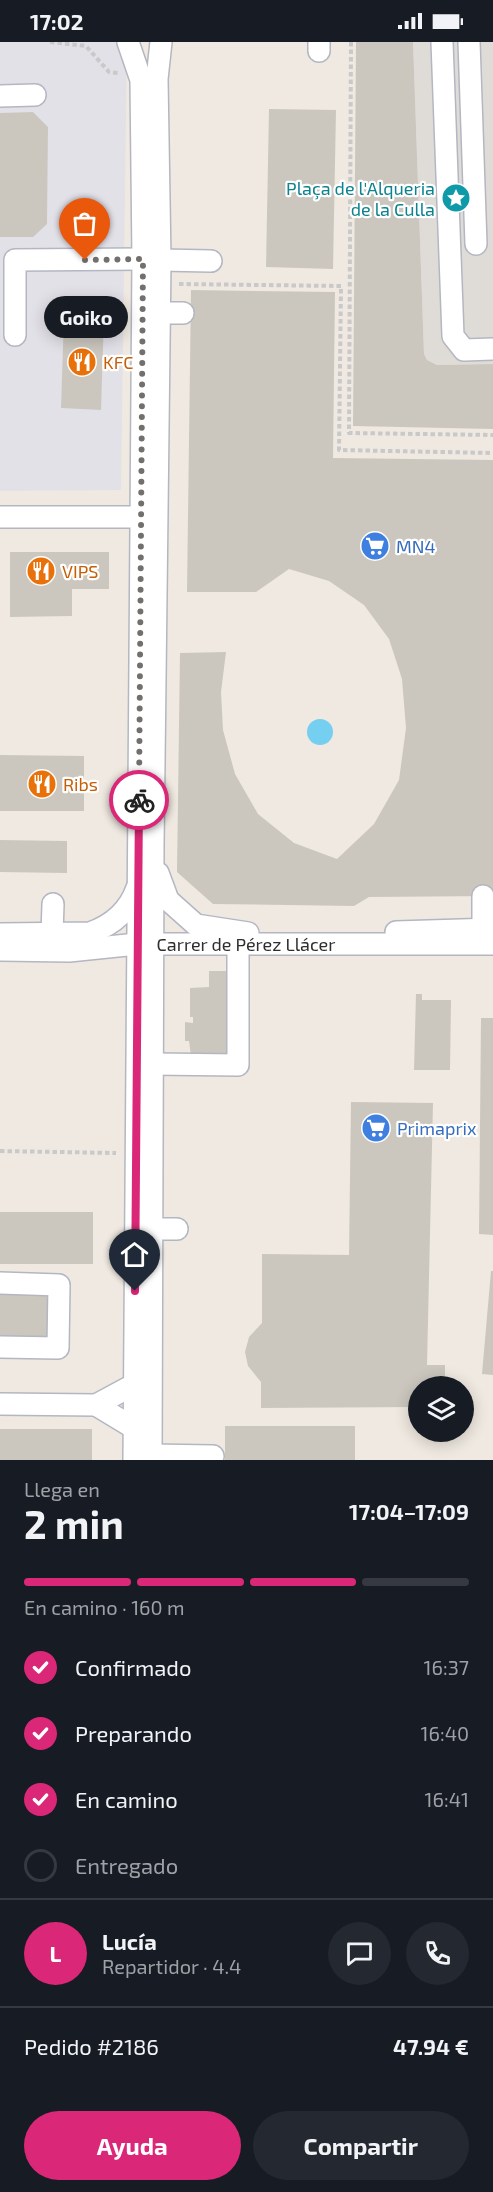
<!DOCTYPE html>
<html lang="es">
<head>
<meta charset="utf-8">
<style>
	body { margin:0; font-family:"Exo 2",sans-serif; background:#242831; color:#f1f3f6; height:100vh; display:flex; flex-direction:column; font-size:22px; white-space:nowrap }
	* { box-sizing:border-box; margin:0 }
	p { font-size:20px; color:#9ea1a6 }
	.icon { flex:none; width:33px; height:33px; fill:none; stroke:currentColor; stroke-width:2; stroke-linecap:round; stroke-linejoin:round }
	.map { position:relative; height:1418px; overflow:hidden }
	.details { display:flex; flex-direction:column; background:#171b24; flex:1 }
	.details>* { flex:none }
	.buttons { position:absolute; left:408px; top:1334px; display:grid; gap:12px }
	.buttons a { display:grid; place-items:center; width:66px; height:66px; border-radius:50%; background:#171b24; box-shadow:0 3px 15px #0003; font-size:30px }
	.pin { position:absolute; display:grid; place-items:center; width:51px; height:51px; color:#fff; margin:-62px -26px; border-radius:50% 50% 50% 0; rotate:-45deg; box-shadow:0 0 6px #0007 }
	.pin .icon { rotate:45deg }
	.courier { position:absolute; display:grid; place-items:center; width:60px; height:60px; margin:-30px; border:4px solid #db2777; border-radius:50%; background:#fff; color:#222; box-shadow:0 2px 8px #0007 }
	.bubble { position:absolute; height:42px; border-radius:21px; background:#171b24; box-shadow:0 3px 15px #0003; font-size:20px; font-weight:700; line-height:42px; text-align:center }
	.summary em { font-style:normal; font-weight:700 }
	.summary div { display:flex; flex-direction:column-reverse }
	.summary { display:flex; align-items:center; justify-content:space-between; height:102px; padding:0 24px }
	h1 { font-size:39px; font-weight:700; line-height:45px }
	.bar { display:grid; grid-template-columns:repeat(4,1fr); gap:9px 6px; align-content:center; height:72px; padding:0 24px }
	.bar i { height:8px; border-radius:4px; background:#363941 }
	.bar .active { background:#db2777 }
	.bar p { grid-column:span 4 }
	.line { display:flex; align-items:center; gap:15px; padding:0 24px; border-top:2px solid #363941 }
	.line div { flex:1 }
	.round { display:grid; place-items:center; flex:none; width:63px; height:63px; border-radius:32px; background:#242831 }
	ol { padding:0 24px; list-style:none }
	li { display:flex; align-items:center; gap:18px; height:66px }
	li p { margin-inline-start:auto }
	li .icon { padding:6px; border-radius:50%; background:#db2777; color:#fff; stroke-width:4 }
	li:last-child { color:#9ea1a6 }
	li i { width:33px; height:33px; border:3px solid #363941; border-radius:50% }
	.button { display:flex; gap:12px; margin-top:auto; padding:12px 24px }
	.button a { flex:1; height:69px; border-radius:36px; background:#db2777; color:#fff; font-size:24px; font-weight:700; line-height:69px; text-align:center }
	.button a+a { background:#242831; color:#f1f3f6 }
	.status { display:flex; justify-content:space-between; align-items:center; height:42px; padding:0 30px; background:#171b24; direction:ltr }
	.status svg { height:16px; fill:currentColor }
	.map>svg:first-child { display:block }
	.industrial { fill:#e3e1e8 }
	.plaza { fill:#dfdcd8 }
	.water { fill:#75cff0 }
	.building { fill:#cbc7bf }
	.lines { fill:none; stroke-linecap:round; stroke-linejoin:round }
	.minor-casing { stroke:#b4b7c1; stroke-width:24 }
	.path { stroke:#c9c9c9; stroke-width:4; stroke-dasharray:4.5 3; stroke-linecap:butt }
	.minor { stroke:#fff; stroke-width:21 }
	.done { stroke:#726f6d; stroke-width:6; stroke-dasharray:0 10.8 }
	.route { stroke:#db2777; stroke-width:8 }
	.labels { text-anchor:middle; dominant-baseline:central; stroke-width:4.5; stroke-linejoin:round; paint-order:stroke }
	.culture-label { font-size:18px; fill:#0d838f; stroke:#fff; text-anchor:end }
	.food-label { font-size:18px; fill:#c56008; stroke:#fff; text-anchor:start }
	.shop-label { font-size:18px; fill:#366cbe; stroke:#fff; text-anchor:start }
	.street-label { font-size:18px; fill:#2e2e2e; stroke:#fff }
</style>
</head>
<body>
<div class="status"><b>17:02</b><svg viewBox="0 0 49 12"><path d="M0 12V9h3v3zM5 12V6h3v6zM10 12V3h3v9zM15 12V0h3v12zM26 1h20v11H26zM47 4h2v5h-2z"/></svg></div>
<div class="map">
<svg width="493" height="1418" viewBox="0 0 493 1418">
	<rect width="100%" height="100%" fill="#efe9e1"/>
	<path class="industrial" d="M0 0H127L121 448 0 449Z"/>
	<path class="plaza" d="M413 0H493V322L437 323 427 318 424 312Z"/>
	<circle class="water" cx="320" cy="690" r="13"/>
	<g class="building">
		<path d="M356 0H413L424 312 427 318 437 323 493 322V387L353 384Z"/>
		<path d="M269 67 336 68 333 227 266 225Z"/>
		<path d="M33 70 48 85 47 182 33 195H0V71Z"/>
		<path d="M191 248 335 250 333 416 493 418V854L369 855 354 864 213 862 177 830 180 611 226 610 221 650 223 688 235 732 258 772 294 801 337 817 374 782 399 738 406 686 402 637 389 597 364 563 329 539 289 527 256 550H187Z"/>
		<path d="M64 273 104 274 101 368 61 366Z"/>
		<path d="M10 510H109V547H72V574L10 575Z"/>
		<path d="M0 713 84 714V769H0Z"/>
		<path d="M0 798 67 799V831L0 830Z"/>
		<path d="M209 929H232L230 974 227 973V979H232L229 1015 191 1014 189 999H185V980L193 981V975H190V946L209 945Z"/>
		<path d="M416 952H422V958H451L450 1028H414Z"/>
		<path d="M481 976H493V1193L479 1192Z"/>
		<path d="M351 1060 433 1061 427 1323H445V1344H418V1365L261 1366V1340L248 1324 245 1310 249 1295 262 1281V1212L349 1213Z"/>
		<rect x="0" y="1170" width="93" height="52"/>
		<path d="M491 1229H493V1333L482 1332Z"/>
		<rect x="0" y="1250" width="50" height="45"/>
		<rect x="225" y="1384" width="130" height="34"/>
		<rect x="0" y="1387" width="92" height="31"/>
	</g>
	<g class="lines">
		<g class="minor-casing">
			<g id="minor">
				<path d="M128 0 141 38 143 217 134 1418"/>
				<path d="M442 0 453 294 464 308 493 307"/>
				<path d="M469 0 476 202"/>
				<path d="M319 9V0"/>
				<path d="M0 54 35 53"/>
				<path d="M160 218 211 219"/>
				<path d="M159 271H183"/>
				<path d="M15 293V218L143 217"/>
				<path d="M0 475H155"/>
				<path d="M158 831 168 858 196 883 248 891"/>
				<path d="M483 887V854"/>
				<path d="M396 890 493 887"/>
				<path d="M0 892 90 891C113 883 129 869 137 846"/>
				<path d="M52 892 53 862"/>
				<path d="M0 908 69 909 137 902H493"/>
				<path d="M153 1022 238 1023V903"/>
				<path d="M152 1187H177"/>
				<path d="M0 1241 59 1243 58 1306 0 1305"/>
				<path d="M0 1362 96 1363 135 1342"/>
				<path d="M96 1363 134 1386"/>
				<path d="M151 1413 213 1414"/>
				<path d="M151 1418 153 804 160 218 157 37 161 0"/>
			</g>
		</g>
		<g class="path">
			<path d="M50 0 86 4 109 30 118 31"/>
			<path d="M351 0 349 391 493 393"/>
			<path d="M179 242 341 244 339 408 493 411"/>
			<path d="M0 1109 116 1111"/>
		</g>
		<use href="#minor" class="minor"/>
	</g>
	<g class="lines">
		<path class="done" d="M85 218 143 217 139 758"/>
		<path class="route" d="M135 1249 139 758"/>
	</g>
	<defs>
		<g id="sight-disc" transform="scale(1.5)"><circle r="9.5" fill="#0f9aa8" stroke="#fff"/><path d="M0-6L1.8-2.2L6-1.7L2.9 1.2L3.7 5.4L0 3.3L-3.7 5.4L-2.9 1.2L-6-1.7L-1.8-2.2Z" fill="#fff"/></g>
		<g id="restaurant-disc" transform="scale(1.5)"><circle r="9.5" fill="#e8710a" stroke="#fff"/><path d="M-5-6h1v4h1v-4h1v4h1v-4h1v5L-1.5 .5V6h-2V.5L-5-1ZM5-6V6H3V1.5H1.5Q1.5-4 5-6Z" fill="#fff"/></g>
		<g id="supermarket-disc" transform="scale(1.5)"><circle r="9.5" fill="#3f7fe0" stroke="#fff"/><path d="M-6-5.5h2.5l.6 2H6L4.5 2H-2.5L-4.4-4H-6ZM-1.5 3.2a1.3 1.3 0 1 0 .1 0ZM3 3.2a1.3 1.3 0 1 0 .1 0Z" fill="#fff"/></g>
	</defs>
	<g fill-rule="evenodd">
		<use href="#sight-disc" x="456" y="156"/>
		<use href="#restaurant-disc" x="82" y="320"/>
		<use href="#supermarket-disc" x="375" y="504"/>
		<use href="#restaurant-disc" x="41" y="529"/>
		<use href="#restaurant-disc" x="42" y="742"/>
		<use href="#supermarket-disc" x="376" y="1086"/>
	</g>
	<g class="labels">
		<g class="culture-label">
			<text x="435" y="146">Plaça de l'Alqueria<tspan x="435" dy="21">de la Culla</tspan></text>
		</g>
		<g class="food-label">
			<text x="103" y="320">KFC</text>
			<text x="62" y="529">VIPS</text>
			<text x="63" y="742">Ribs</text>
		</g>
		<g class="shop-label">
			<text x="396" y="504">MN4</text>
			<text x="397" y="1086">Primaprix</text>
		</g>
		<g class="street-label">
			<text x="246" y="902">Carrer de Pérez Llácer</text>
		</g>
	</g>
</svg>
<div class="buttons">
<a><svg class="icon" aria-label="layers" viewBox="0 0 24 24"><path d="M12 4l9 5-9 5-9-5zM3 14l9 5 9-5"/></svg></a>
</div>
<div class="pin" style="left:85px;top:218px;background:#ea580c"><svg class="icon" aria-label="bag" viewBox="0 0 24 24"><path d="M5 8h14l-1 12H6zM9 8a3 3 0 0 1 6 0"/></svg></div>
<div class="pin" style="left:135px;top:1249px;background:#1f2937"><svg class="icon" aria-label="home" viewBox="0 0 24 24"><path d="M3 11l9-7 9 7M6 9v11h12V9"/></svg></div>
<div class="courier" style="left:139px;top:758px"><svg class="icon" aria-label="bike" viewBox="0 0 24 24"><circle cx="6" cy="16" r="4"/><circle cx="18" cy="16" r="4"/><path d="M6 16l4-8h5l3 8M10 8l3 8H6M13 5h3"/></svg></div>
<div class="bubble" style="left:44px;top:254px;width:84px">Goiko</div>
</div>
<section class="details">
<div class="summary"><div><h1>2 min</h1><p>Llega en</p></div><em>17:04–17:09</em></div>
<div class="bar"><i class="active"></i><i class="active"></i><i class="active"></i><i></i><p>En camino · 160 m</p></div>
<ol>
<li><svg class="icon" aria-label="check" viewBox="0 0 24 24"><path d="M5 12l5 5 9-10"/></svg>Confirmado<p>16:37</p></li>
<li><svg class="icon" aria-label="check" viewBox="0 0 24 24"><path d="M5 12l5 5 9-10"/></svg>Preparando<p>16:40</p></li>
<li><svg class="icon" aria-label="check" viewBox="0 0 24 24"><path d="M5 12l5 5 9-10"/></svg>En camino<p>16:41</p></li>
<li><i></i>Entregado</li>
</ol>
<div class="line" style="height:108px"><b class="round" style="background:#db2777;color:#fff">L</b><div><b>Lucía</b><p>Repartidor · 4.4</p></div><a class="round"><svg class="icon" aria-label="chat" viewBox="0 0 24 24"><path d="M4 5h16v11H9l-5 4z"/></svg></a><a class="round"><svg class="icon" aria-label="phone" viewBox="0 0 24 24"><path d="M5 4h4l2 5-3 2q2 4 5 5l2-3 5 2v4C11 20 4 13 5 4z"/></svg></a></div>
<div class="line" style="height:78px"><div>Pedido #2186</div><b>47.94 €</b></div>
<div class="button"><a>Ayuda</a><a>Compartir</a></div>
</section>
</body>
</html>
